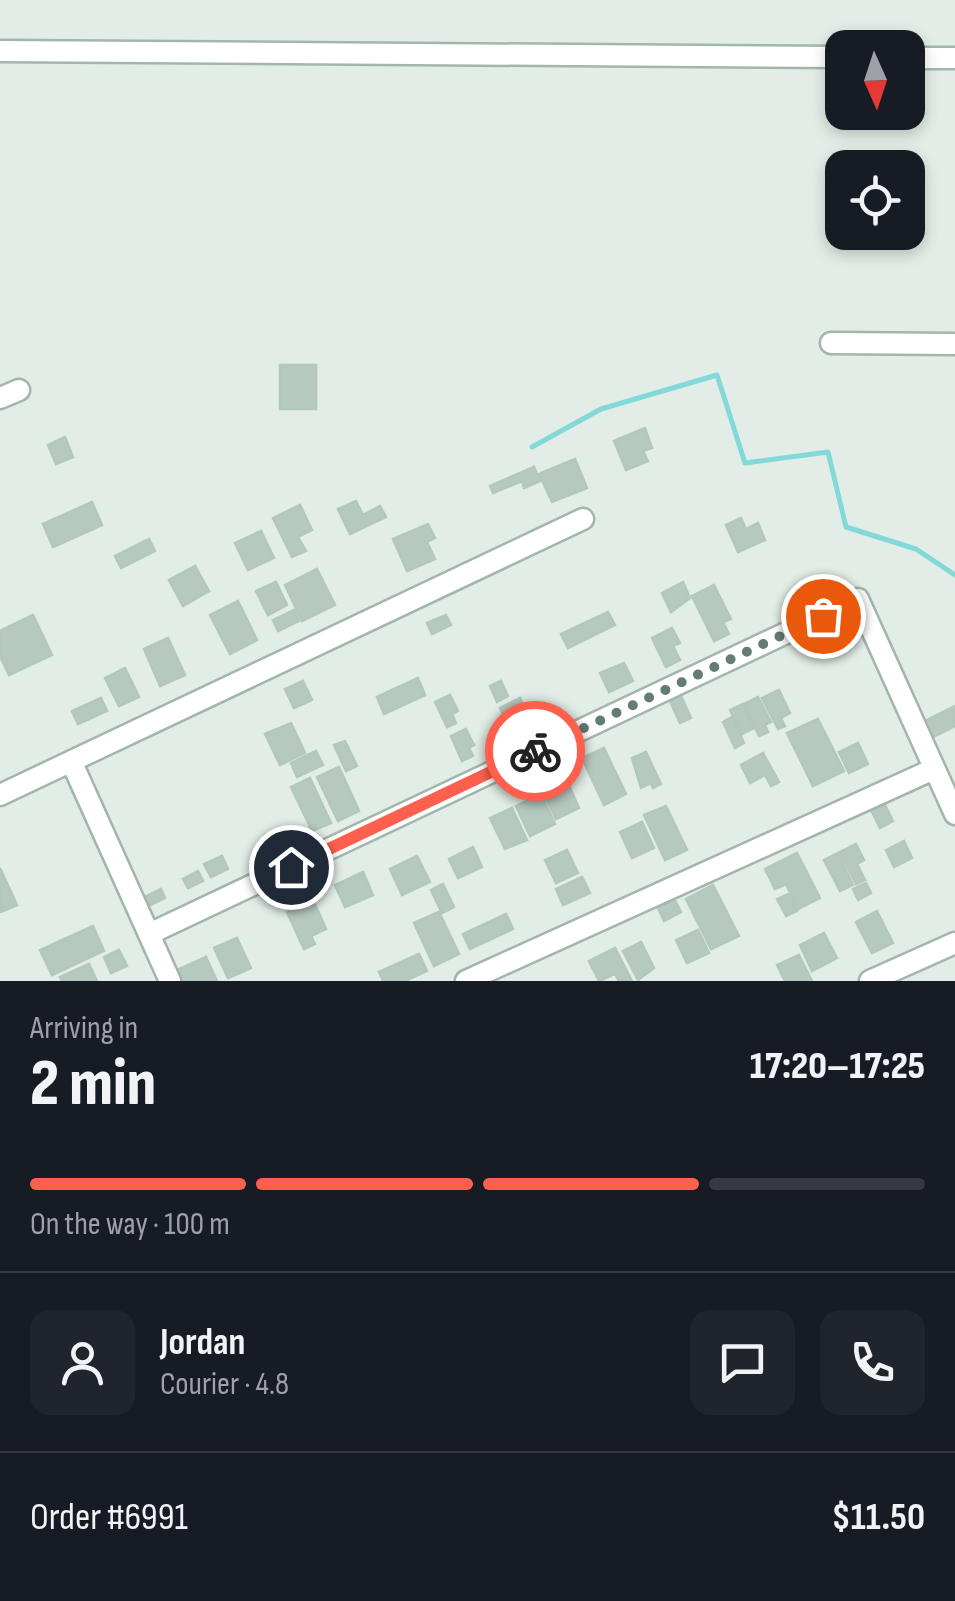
<!DOCTYPE html>
<html lang="en">
<head>
<meta charset="utf-8">
<style>
	body { margin:0; font-family:"Sofia Sans Condensed",sans-serif; background:#20242c; color:#f1f3f6; height:100vh; display:flex; flex-direction:column; font-size:38px; white-space:nowrap }
	* { box-sizing:border-box; margin:0 }
	p { font-size:32px; color:#9ea1a6 }
	.icon { flex:none; width:55px; height:55px; fill:none; stroke:currentColor; stroke-width:2; stroke-linecap:round; stroke-linejoin:round }
	.map { position:relative; height:981px; overflow:hidden }
	.details { display:flex; flex-direction:column; background:#171b24; flex:1 }
	.details>* { flex:none }
	.needle { width:65px; rotate:177deg }
	.fabs { position:absolute; left:825px; top:30px; display:grid; gap:20px }
	.fabs a { display:grid; place-items:center; width:100px; height:100px; border-radius:20px; background:#171b24; box-shadow:0 5px 15px #0003; font-size:50px }
	.pin { position:absolute; display:grid; place-items:center; width:85px; height:85px; color:#fff; margin:-42px; border:5px solid #fff; border-radius:50%; box-shadow:0 2px 10px #0007 }
	.courier { position:absolute; display:grid; place-items:center; width:100px; height:100px; margin:-50px; border:8px solid #ff604e; border-radius:50%; background:#fff; color:#222; box-shadow:0 2px 12px #0007 }
	.summary em { font-style:normal; font-weight:800 }
	.summary div { display:flex; flex-direction:column-reverse }
	.summary { display:flex; align-items:center; justify-content:space-between; height:170px; padding:0 30px }
	h1 { font-size:65px; font-weight:800; line-height:75px }
	.bar { display:grid; grid-template-columns:repeat(4,1fr); gap:15px 10px; align-content:center; height:120px; padding:0 30px }
	.bar i { height:12px; border-radius:8px; background:#363941 }
	.bar .selected { background:#ff604e }
	.bar p { grid-column:span 4 }
	.line { display:flex; align-items:center; gap:25px; padding:0 30px; border-top:2px solid #363941 }
	.line div { flex:1 }
	.round { display:grid; place-items:center; flex:none; width:105px; height:105px; border-radius:20px; background:#20242c }
	.map>svg:first-child { display:block }
	.lines { fill:none; stroke-linecap:round; stroke-linejoin:round }
	.stream { stroke:#83d8d8; stroke-width:5 }
	.building { fill:#b6c9bf; stroke:#b3c8bc; stroke-width:2.5 }
	.minor-casing { stroke:#a3b6ad; stroke-width:25 }
	.minor { stroke:#fff; stroke-width:20 }
	.done { stroke:#637d72; stroke-width:10; stroke-dasharray:0 18 }
	.route { stroke:#ff604e; stroke-width:12 }
</style>
</head>
<body>
<div class="map">
<svg width="955" height="981" viewBox="0 0 955 981">
	<rect width="100%" height="100%" fill="#e1ede6"/>
	<g class="lines">
		<path class="stream" d="M532 447 601 409 717 375 745 463 828 452 846 527 916 549 955 575"/>
	</g>
	<g class="building">
		<rect x="280" y="365" width="36" height="44"/>
		<path d="M645 428 652 448 643 451 648 461 626 470 614 441Z"/>
		<path d="M65 437 73 457 56 464 48 445Z"/>
		<path d="M575 459 587 488 552 502 539 474Z"/>
		<path d="M534 467 540 481 524 488 522 481 493 493 490 486Z"/>
		<path d="M356 501 363 515 380 506 386 517 350 534 338 509Z"/>
		<path d="M92 502 102 525 53 547 43 524Z"/>
		<path d="M300 505 312 530 298 537 306 551 292 557 273 518Z"/>
		<path d="M741 518 746 529 758 523 765 540 738 552 726 525Z"/>
		<path d="M428 524 435 538 427 542 435 559 407 571 393 539Z"/>
		<path d="M261 531 274 558 248 570 235 543Z"/>
		<path d="M149 539 155 551 121 568 115 556Z"/>
		<path d="M195 566 209 591 183 606 169 580Z"/>
		<path d="M317 569 335 605 302 621 285 585Z"/>
		<path d="M276 582 287 605 268 615 256 591Z"/>
		<path d="M683 582 690 598 671 612 662 593Z"/>
		<path d="M714 585 731 619 723 622 729 634 714 641 692 596Z"/>
		<path d="M238 601 257 640 230 654 210 615Z"/>
		<path d="M294 610 299 621 278 631 273 620Z"/>
		<path d="M608 612 615 625 568 648 561 634Z"/>
		<path d="M33 615 52 655 9 675 0 656V631Z"/>
		<path d="M446 615 451 625 432 634 427 623Z"/>
		<path d="M672 628 680 643 673 646 680 660 666 667 652 638Z"/>
		<path d="M168 638 185 675 160 686 144 649Z"/>
		<path d="M624 663 633 681 609 692 600 673Z"/>
		<path d="M125 668 139 697 119 706 105 678Z"/>
		<path d="M418 678 425 695 384 714 377 697Z"/>
		<path d="M303 681 312 700 294 708 285 689Z"/>
		<path d="M501 681 508 696 497 702 490 686Z"/>
		<path d="M779 690 790 713 781 718 785 726 778 729 762 698Z"/>
		<path d="M450 695 458 711 452 714 456 723 447 727 435 702Z"/>
		<path d="M681 696 691 718 680 723 670 701Z"/>
		<path d="M758 697 771 722 765 725 768 732 759 736 744 704Z"/>
		<path d="M101 698 107 711 78 724 72 711Z"/>
		<path d="M520 698 534 727 513 737 500 708Z"/>
		<path d="M743 704 754 728 742 734 730 710Z"/>
		<path d="M955 706V726L927 740 919 724Z"/>
		<path d="M732 717 744 743 735 748 723 722Z"/>
		<path d="M818 719 844 771 813 786 787 733Z"/>
		<path d="M291 723 305 753 280 765 265 734Z"/>
		<path d="M466 729 474 745 469 748 473 756 462 761 451 736Z"/>
		<path d="M345 741 357 766 346 771 334 745Z"/>
		<path d="M858 743 868 764 849 773 839 752Z"/>
		<path d="M604 748 626 794 604 805 582 758Z"/>
		<path d="M316 751 323 765 297 777 291 763Z"/>
		<path d="M646 752 661 784 653 788 651 783 641 788 632 758Z"/>
		<path d="M763 753 779 782 771 786 765 775 750 783 741 765Z"/>
		<path d="M339 767 359 811 338 821 317 777Z"/>
		<path d="M310 778 331 823 312 831 291 787Z"/>
		<path d="M567 781 579 808 556 819 543 792Z"/>
		<path d="M541 794 555 824 530 836 516 806Z"/>
		<path d="M881 797 893 821 880 828 868 804Z"/>
		<path d="M666 806 687 850 665 860 644 815Z"/>
		<path d="M512 808 527 840 505 849 490 818Z"/>
		<path d="M642 822 654 848 632 858 620 832Z"/>
		<path d="M904 841 912 858 894 867 886 850Z"/>
		<path d="M856 844 864 860 857 864 865 880 856 884 840 852Z"/>
		<path d="M473 847 482 867 458 878 449 859Z"/>
		<path d="M567 850 578 873 556 883 545 860Z"/>
		<path d="M797 853 820 898 798 909 786 884 775 889 765 869Z"/>
		<path d="M838 853 853 885 840 891 824 860Z"/>
		<path d="M222 856 228 869 211 877 204 864Z"/>
		<path d="M417 856 430 882 402 895 390 869Z"/>
		<path d="M0 868 17 905 1 912 0 910Z"/>
		<path d="M198 871 203 881 188 888 183 879Z"/>
		<path d="M363 872 373 895 345 907 335 885Z"/>
		<path d="M582 877 590 893 563 905 556 889Z"/>
		<path d="M866 883 871 893 858 900 853 889Z"/>
		<path d="M443 884 454 907 442 913 431 890Z"/>
		<path d="M713 885 739 936 711 949 686 899Z"/>
		<path d="M161 889 165 898 142 909 138 900Z"/>
		<path d="M671 893 681 912 664 921 655 901Z"/>
		<path d="M788 894 797 911 786 916 777 899Z"/>
		<path d="M313 900 326 929 311 936 315 944 304 949 287 912Z"/>
		<path d="M877 911 893 943 872 953 856 922Z"/>
		<path d="M439 912 459 954 434 966 414 923Z"/>
		<path d="M506 914 513 929 470 949 463 934Z"/>
		<path d="M93 926 104 951 52 975 40 950Z"/>
		<path d="M698 930 709 953 687 963 676 940Z"/>
		<path d="M824 933 837 958 812 971 800 945Z"/>
		<path d="M237 938 251 968 228 978 214 948Z"/>
		<path d="M641 942 654 968 638 980 623 951Z"/>
		<path d="M615 948 632 981H619L615 974 599 981 589 961Z"/>
		<path d="M119 950 127 966 111 973 104 957Z"/>
		<path d="M419 954 427 971 405 981H383L379 972Z"/>
		<path d="M799 955 812 981H785L777 965Z"/>
		<path d="M206 957 217 981H179L175 971Z"/>
		<path d="M89 964 97 981H62L60 977Z"/>
	</g>
	<g class="lines">
		<g class="minor-casing">
			<g id="minor">
				<path d="M0 51 842 57"/>
				<path d="M908 58H955"/>
				<path d="M831 343 955 344"/>
				<path d="M0 398 19 390"/>
				<path d="M72 763 170 981"/>
				<path d="M0 795 583 519"/>
				<path d="M149 934 858 599 955 814"/>
				<path d="M466 981 934 769"/>
				<path d="M870 981 955 943"/>
			</g>
		</g>
		<use href="#minor" class="minor"/>
	</g>
	<g class="lines">
		<path class="done" d="M535 751 823 616"/>
		<path class="route" d="M291 867 535 751"/>
	</g>
</svg>
<div class="fabs">
<a><svg class="needle" viewBox="-14 -14 28 28"><path d="M0-13l5 13h-10z" fill="#e53935"/><path d="M0 13l5-13h-10z" fill="#9ea1a6"/></svg></a>
<a><svg class="icon" aria-label="locate" viewBox="0 0 24 24"><circle cx="12" cy="12" r="6"/><path d="M12 2v4M12 18v4M2 12h4M18 12h4"/></svg></a>
</div>
<div class="pin" style="left:823px;top:616px;background:#ea580c"><svg class="icon" aria-label="bag" viewBox="0 0 24 24"><path d="M5 8h14l-1 12H6zM9 8a3 3 0 0 1 6 0"/></svg></div>
<div class="pin" style="left:291px;top:867px;background:#1f2937"><svg class="icon" aria-label="home" viewBox="0 0 24 24"><path d="M3 11l9-7 9 7M6 9v11h12V9"/></svg></div>
<div class="courier" style="left:535px;top:751px"><svg class="icon" aria-label="bike" viewBox="0 0 24 24"><circle cx="6" cy="16" r="4"/><circle cx="18" cy="16" r="4"/><path d="M6 16l4-8h5l3 8M10 8l3 8H6M13 5h3"/></svg></div>
</div>
<section class="details">
<div class="summary"><div><h1>2 min</h1><p>Arriving in</p></div><em>17:20–17:25</em></div>
<div class="bar"><i class="selected"></i><i class="selected"></i><i class="selected"></i><i></i><p>On the way · 100 m</p></div>
<div class="line" style="height:180px"><a class="round"><svg class="icon" aria-label="person" viewBox="0 0 24 24"><circle cx="12" cy="8" r="4"/><path d="M4 21q1-7 8-7t8 7"/></svg></a><div><b>Jordan</b><p>Courier · 4.8</p></div><a class="round"><svg class="icon" aria-label="chat" viewBox="0 0 24 24"><path d="M4 5h16v11H9l-5 4z"/></svg></a><a class="round"><svg class="icon" aria-label="phone" viewBox="0 0 24 24"><path d="M5 4h4l2 5-3 2q2 4 5 5l2-3 5 2v4C11 20 4 13 5 4z"/></svg></a></div>
<div class="line" style="height:130px"><div>Order #6991</div><b>$11.50</b></div>
</section>
</body>
</html>
